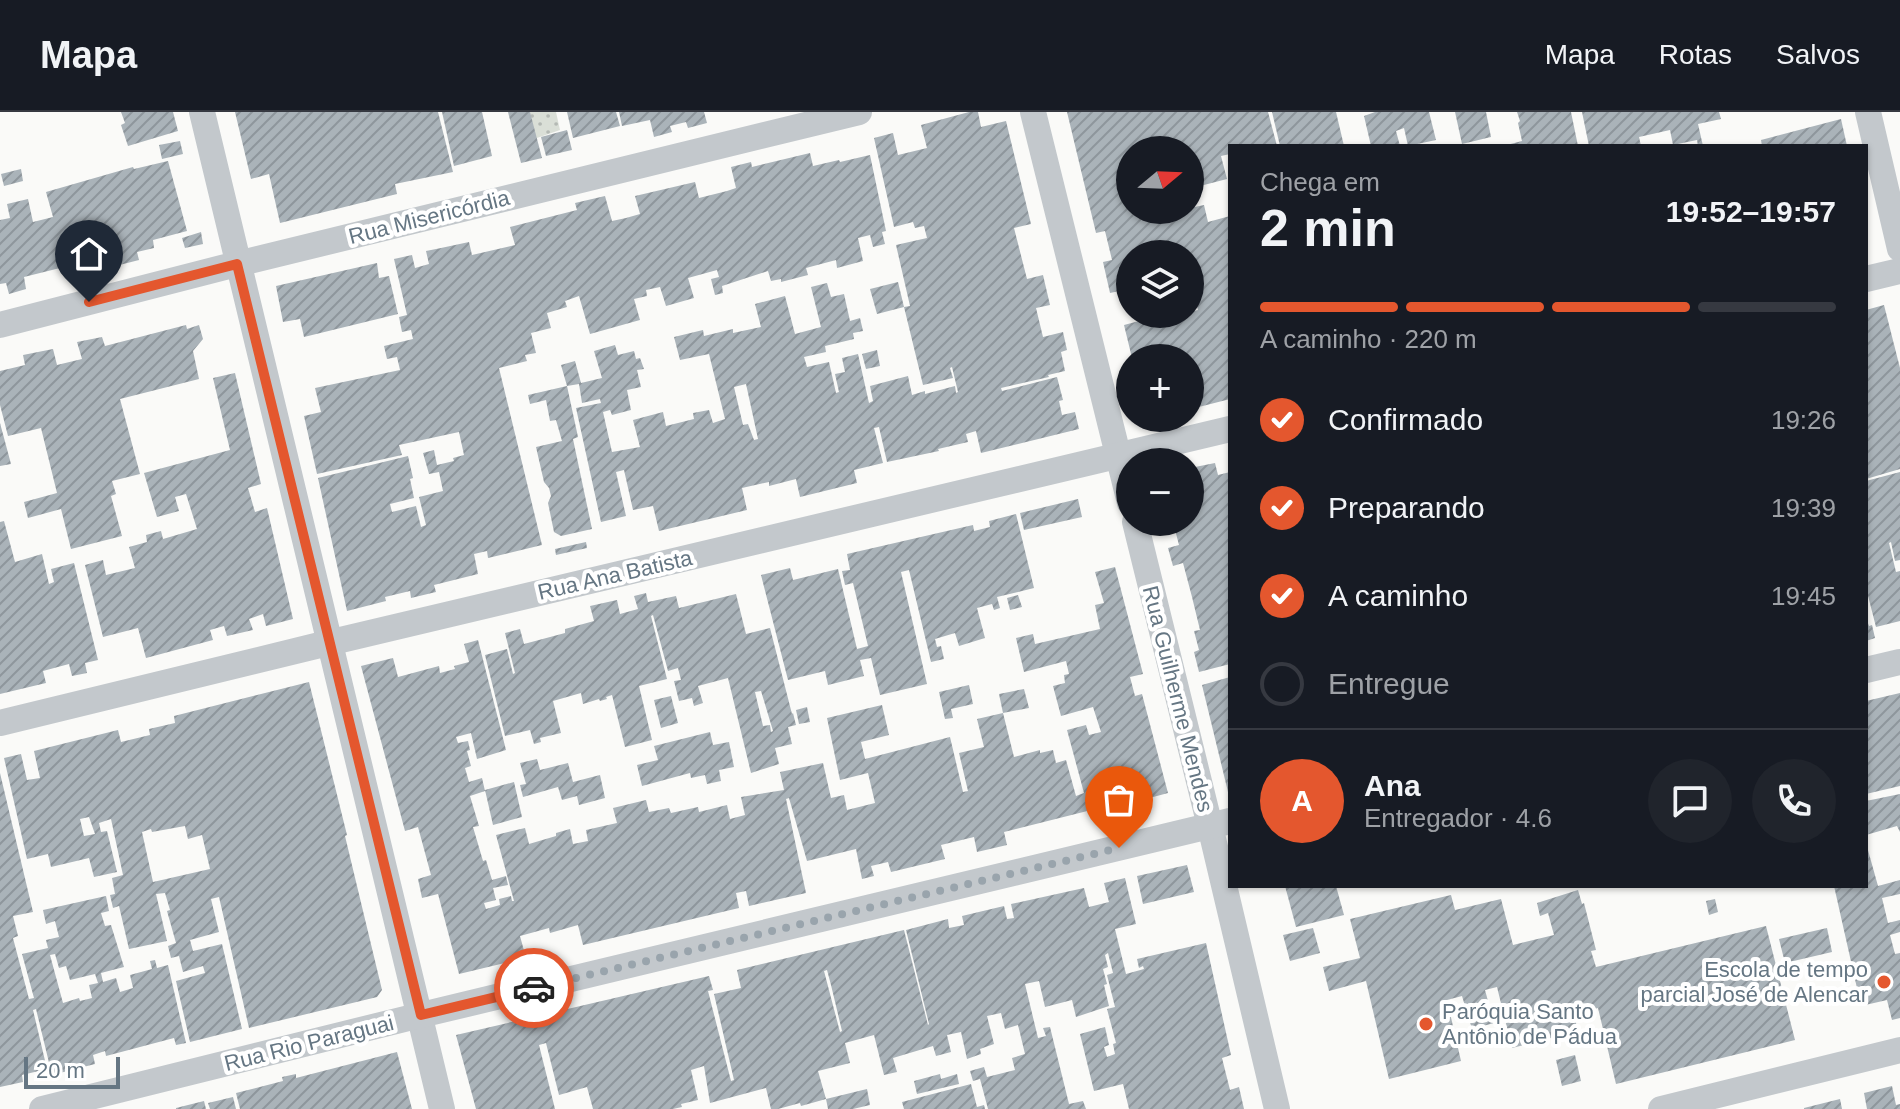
<!DOCTYPE html>
<html lang="pt">
<head>
<meta charset="utf-8">
<style>
	body { margin:0; font-family:Arial,sans-serif; background:#20242c; color:#f1f3f6; height:100vh; display:flex; flex-direction:column; font-size:30px; white-space:nowrap }
	* { box-sizing:border-box; margin:0 }
	p { font-size:26px; color:#9ea1a6 }
	.icon { flex:none; width:44px; height:44px; fill:none; stroke:currentColor; stroke-width:2; stroke-linecap:round; stroke-linejoin:round }
	.map { position:relative; flex:1; overflow:hidden }
	.side { position:absolute; left:1228px; top:32px; width:640px; height:744px; display:flex; flex-direction:column; background:#171b24; border-radius:0px; box-shadow:0 2px 6px #0004 }
	.side>* { flex:none }
	.needle { width:52px; rotate:71deg }
	.fabs { position:absolute; left:1116px; top:24px; display:grid; gap:16px }
	.fabs a { display:grid; place-items:center; width:88px; height:88px; border-radius:50%; background:#171b24; box-shadow:0 2px 6px #0004; font-size:40px }
	.scale { position:absolute; left:24px; bottom:20px; width:96px; box-sizing:border-box; padding-left:8px; border:4px solid #657683; border-top:0; font-size:22px; line-height:28px; white-space:nowrap; color:#657683; -webkit-text-stroke:6px #fff; paint-order:stroke }
	.pin { position:absolute; display:grid; place-items:center; width:68px; height:68px; color:#fff; margin:-82px -34px; border-radius:50% 50% 50% 0; rotate:-45deg; box-shadow:0 0 8px #0007 }
	.pin .icon { rotate:45deg }
	.courier { position:absolute; display:grid; place-items:center; width:80px; height:80px; margin:-40px; border:6px solid #e4572e; border-radius:50%; background:#fff; color:#222; box-shadow:0 2px 10px #0007 }
	.overview em { font-style:normal; font-weight:700 }
	.overview div { display:flex; flex-direction:column-reverse }
	.overview { display:flex; align-items:center; justify-content:space-between; height:136px; padding:0 32px }
	h1 { font-size:52px; font-weight:700; line-height:60px }
	.bar { display:grid; grid-template-columns:repeat(4,1fr); gap:12px 8px; align-content:center; height:96px; padding:0 32px }
	.bar i { height:10px; border-radius:6px; background:#363941 }
	.bar .selected { background:#e4572e }
	.bar p { grid-column:span 4 }
	.line { display:flex; align-items:center; gap:20px; padding:0 32px; border-top:2px solid #363941 }
	.line div { flex:1 }
	.round { display:grid; place-items:center; flex:none; width:84px; height:84px; border-radius:42px; background:#20242c }
	ol { padding:0 32px; list-style:none }
	li { display:flex; align-items:center; gap:24px; height:88px }
	li p { margin-inline-start:auto }
	li .icon { padding:8px; border-radius:50%; background:#e4572e; color:#fff; stroke-width:4 }
	li:last-child { color:#9ea1a6 }
	li i { width:44px; height:44px; border:4px solid #363941; border-radius:50% }
	header { display:flex; align-items:center; gap:48px; box-sizing:border-box; height:112px; padding:0 40px; background:#171b24; border-bottom:2px solid #363941 }
	header strong { font-size:38px }
	nav { display:flex; gap:44px; margin-inline-start:auto; font-size:28px }
	.map>svg:first-child { display:block }
	.garden { fill:url(#garden-dots) }
	.building { fill:url(#building-hatch); fill-rule:evenodd }
	.lines { fill:none; stroke-linecap:round; stroke-linejoin:round }
	.minor { stroke:#c3c8cc; stroke-width:26 }
	.done { stroke:#99a4ac; stroke-width:8; stroke-dasharray:0 14.4 }
	.route { stroke:#e4572e; stroke-width:10 }
	.poi-dot { fill:#e4572e; stroke:#fff; stroke-width:3 }
	.labels { text-anchor:middle; dominant-baseline:central; stroke-width:8; stroke-linejoin:round; paint-order:stroke }
	.street-label { font-size:22px; fill:#657683; stroke:#fff }
	.poi-label { font-size:22px; fill:#657683; stroke:#fff; text-anchor:end }
</style>
</head>
<body>
<header>
<strong>Mapa</strong>
<nav><a>Mapa</a><a>Rotas</a><a>Salvos</a></nav>
</header>
<div class="map">
<svg width="1900" height="997" viewBox="0 0 1900 997">
	<defs>
		<pattern id="garden-dots" width="8" height="8" patternUnits="userSpaceOnUse" patternTransform="scale(2)"><rect width="8" height="8" fill="#dadfd7"/><path d="M2 2h.1M6 6h.1" fill="none" stroke="#b4b9b4" stroke-width="1.8" stroke-linecap="round"/></pattern>
		<pattern id="building-hatch" width="6" height="6" patternUnits="userSpaceOnUse" patternTransform="scale(2)"><rect width="6" height="6" fill="#aab3b9"/><path d="M-1 1l2-2M0 6l6-6M5 7l2-2" fill="none" stroke="#8e969c"/></pattern>
	</defs>
	<rect width="100%" height="100%" fill="#fafaf8"/>
	<path class="garden" d="M528 0H556L560 18 534 27Z"/>
	<g class="building">
		<path d="M121 0H173L178 19 128 34 121 13 125 11Z"/>
		<path d="M235 0H438L453 60 395 72 397 82 280 111 269 62 251 67Z"/>
		<path d="M442 0H482L492 44 454 54Z"/>
		<path d="M508 0H530L542 46 521 51Z"/>
		<path d="M567 0H616L620 14 573 26Z"/>
		<path d="M619 0H704L707 11 688 16 686 10 670 14 672 20 654 25 650 8 622 14Z"/>
		<path d="M969 0H978L981 15 1006 9 1031 112 1014 116 1027 167 1043 163 1050 193 1036 196 1043 225 1063 220 1067 238 1061 240 1065 259 1048 263 1049 265 1001 276 1002 279 1057 265 1063 288 1059 289 1062 303 1075 300 1079 317 981 341 976 319 966 322 968 330 938 337 939 339 887 350 879 315 874 316 883 351 854 358 857 371 800 385 796 367 769 374V370L742 376 747 398 659 419 653 394 633 398 624 358 616 360 626 404 601 410 576 296 601 291 600 287 582 291 579 272 567 274 561 253 575 249 581 271 602 266 594 239 615 233 618 243 634 239 636 247 640 246 644 257 637 258 641 275 627 278 631 298 612 303 610 298 603 300 612 340 640 335 633 308 663 300 666 314 694 307 693 301 709 298 713 311 725 307 709 242 680 248 674 225 703 218 704 224 733 217V221L761 215 755 192 785 184 795 222 821 215 811 175 827 171 831 185 844 182 850 209 860 206 863 219 853 221 854 227 825 234 826 240 804 245 807 255 829 250 836 281 839 280 835 262 845 260 842 246 858 242 869 291 873 289 870 274 908 264 912 283 925 279V282L955 274 956 281 958 280 952 255 950 256 953 266 923 273 904 195 910 194 896 133 927 126 924 114 915 116 913 110 894 115 874 26 893 21 898 43 927 36 921 13ZM746 272 758 327 754 328 748 312 743 313 734 275Z"/>
		<path d="M1067 0H1268L1277 34H1230V42L1221 44 1227 67 1200 74 1197 63 1190 65V38H1130V98H1173L1174 101 1190 98V96L1204 93 1208 110 1230 104V287L1195 296 1192 285 1190 286V246H1132L1124 213 1165 202H1172L1173 204 1190 202V200L1198 198 1190 166V142H1130V182L1128 177 1110 181 1103 150 1112 148 1105 119 1096 121Z"/>
		<path d="M1272 0H1336L1344 34H1280Z"/>
		<path d="M1375 0H1429L1436 28 1408 34 1404 16 1396 19 1400 34H1371L1364 4Z"/>
		<path d="M1455 0H1486L1491 25 1462 32Z"/>
		<path d="M1517 0H1571L1578 34H1503L1522 29 1518 11 1520 9Z"/>
		<path d="M1582 0H1719L1721 7 1698 12 1703 34H1698L1697 28 1673 33 1670 18 1639 25 1641 34H1589Z"/>
		<path d="M1841 7 1847 34H1762L1761 28Z"/>
		<path d="M567 18 572 38 546 44 541 25Z"/>
		<path d="M180 29 183 42 162 47 159 33Z"/>
		<path d="M810 41 813 54 839 48 840 50 870 43 886 119 882 120 885 132 873 135 870 123 858 126 863 149 837 156 836 148 806 156 808 163 781 170V167L771 169 768 159 722 174 723 181 715 183 711 167 719 165 717 158 688 166 694 186 666 194 660 175 646 178 647 184 634 187 640 208 590 222 579 184 565 189 567 195 547 201 551 216 531 221 536 241 525 243 527 249 499 256 542 433 488 446 487 439 474 442 478 462 434 473 436 480 411 486 410 479 385 485 386 489 347 499 318 366 408 344 413 366 410 367 414 386 390 392 392 400 416 394 421 415 426 413 419 385 443 379 439 360 429 362 423 341 434 338 437 353 454 349 453 346 464 343 459 320 399 333 402 343 317 362 304 304 321 300 315 276 400 258 397 245 387 247 384 234 413 227 411 218 402 220 399 205 407 203 394 147 412 143 415 156 429 152 426 139 441 136 469 130 472 143 515 133 510 115 577 98 575 91 605 84 612 109 626 106 640 102 635 84 695 70 699 86 727 79 736 76 731 55 751 50 752 55Z"/>
		<path d="M168 49 187 119 153 128 154 136 137 140 139 148 96 159 92 148 24 165 26 177 9 182 6 171 0 172V108L10 106 7 92 28 87 33 110 53 105 46 80 133 55 134 57Z"/>
		<path d="M21 57 23 69 4 74 1 62Z"/>
		<path d="M201 120 203 132 185 136 182 126Z"/>
		<path d="M377 151 379 166 389 164 398 202 304 225 300 207 283 210 276 174Z"/>
		<path d="M898 170 904 195 877 202 870 177Z"/>
		<path d="M1884 193 1900 256V357L1866 367V198Z"/>
		<path d="M186 213 187 217 199 213 203 227 193 239 199 267 120 287 140 362 112 369 116 382 111 384 122 424 71 437 61 397 28 406 24 390 57 381 41 316 8 324 0 293V259L25 253 23 243 53 237 57 253 82 247 77 230 102 225 105 234Z"/>
		<path d="M877 238 880 254 866 257 862 242Z"/>
		<path d="M235 261 261 372 248 376 255 400 267 396 293 507 266 514 263 502 249 507 253 518 227 524 224 514 210 518 213 528 146 546 138 516 103 525 85 453 103 448 106 463 135 456 129 435 147 430 146 423 161 419 163 427 197 417 186 382 175 385 179 399 157 405 144 361 230 338 213 266Z"/>
		<path d="M567 274 578 325 573 327 592 417 561 424 554 420 548 391 551 384 549 376 544 370 536 335 562 329 556 308 550 309 546 288 530 292 528 283Z"/>
		<path d="M0 311 11 352 0 354Z"/>
		<path d="M1215 351 1218 363 1230 360V381L1228 382 1230 388V552L1199 560 1194 540 1199 538 1194 519 1200 518 1192 485 1183 451 1173 454 1168 436 1179 433 1173 410H1190V356Z"/>
		<path d="M1900 360V448L1895 449 1891 430 1889 431 1896 460 1900 459V509L1876 515 1866 476V369Z"/>
		<path d="M1078 387 1082 405 1024 418 1020 401Z"/>
		<path d="M1016 402 1034 476 997 485 1000 496 994 498 992 492 977 496 985 526 959 534 955 521 935 527 937 535 941 534 944 547 931 550 909 458 901 460 927 572 880 583 871 546 860 548 864 564 828 573 825 559 788 568 761 463 790 456 793 468 838 457 857 537 868 534 853 471 845 473 842 459 850 458 847 442 973 413 974 419 990 415 989 409Z"/>
		<path d="M4 409 15 450 42 442 49 472 54 470 51 457 74 451 98 548 85 551 87 561 72 564 69 552 43 559 46 571 0 582V410Z"/>
		<path d="M586 430 587 436 556 443 555 437Z"/>
		<path d="M1115 455 1143 562 1130 565 1135 584 1142 582 1168 681 1120 694 1119 691 1004 720 1007 733 977 740 974 725 941 733 945 747 891 760 888 750 871 754 874 764 862 767 856 737 807 749 789 686 786 687 806 781 749 794 746 779 736 781 739 796 583 833 578 813 550 821 549 816 520 824 526 846 459 862 438 782 422 786 418 767 431 763 418 715 405 719 361 554 393 546 398 565 439 554 440 561 455 557 454 554 469 550 464 532 478 528 506 638 477 647 471 621 456 625 458 631 468 629 470 638 467 639 471 654 465 656 469 670 482 666 485 679 470 684 479 714 473 715 483 749 486 748 492 768 506 764 508 773 493 776 496 788 484 791 486 797 500 793 499 787 511 784 512 789H514L496 723 525 716 529 732 556 724V721L570 717 573 732 588 729 586 718 617 711 613 696 646 688 649 700 669 696 671 701 698 695 699 700 727 693 730 707 745 703 741 685 784 678 780 660 823 651 831 686 844 683 847 698 875 691 868 661 840 668 827 606 882 593 889 623 861 630 865 647 950 625 963 680 968 679 959 641 984 635 977 607 1003 601 1014 645 1040 638V641L1053 638 1056 651 1066 648 1076 684 1084 681 1067 618 1086 613 1089 623 1101 620 1093 595 1061 604 1053 574 1065 571 1064 563 1069 562 1066 549 1024 560 1016 526 1033 522 1035 532 1100 517 1095 493 1104 491 1095 460Z"/>
		<path d="M646 481 648 490 676 484 679 496 736 482 746 522 770 516 792 602 793 601 796 613 788 615 792 632 775 636 779 652 751 661 728 566 698 574 703 591 694 594 692 586 679 589 674 569 681 568 678 556 668 559 653 503 651 504 667 567 639 574 652 628 625 635 612 583 606 585 607 587 600 589 599 587 583 592 581 581 553 589 561 621 540 626 541 630 534 632 530 618 505 624 485 543 507 537 513 562 515 561 505 521 520 517 524 532 565 521V517L594 509 590 494 617 488 620 502 638 497 634 484ZM761 579 773 619 771 620 770 613 763 614 755 580Z"/>
		<path d="M1018 483 1022 495 1010 498 1007 486Z"/>
		<path d="M1866 506 1869 514 1872 513 1875 526 1866 529Z"/>
		<path d="M1230 565V683L1229 684 1202 573Z"/>
		<path d="M309 570 347 723 345 724 382 878 377 885 373 886 249 916 219 785 211 787 219 820 190 828 193 839 222 832 242 917 190 930 176 869 205 861 203 854 183 860 179 844 171 846 168 834 176 831 167 799 170 798 165 781 156 782 167 829 129 837 119 794 113 796 110 783 115 782 112 766 123 763 111 707 99 711 101 720 107 719 117 760 94 765 89 746 51 755 48 742 27 747 4 646 21 642 27 668 40 666 34 639 118 618 121 630 150 623 149 617 175 611 174 604ZM89 705 95 722 84 724 80 707ZM185 714 188 727 202 723 210 757 153 770 142 720 151 717 152 720Z"/>
		<path d="M969 573 973 592 951 597 953 606 945 607 939 580Z"/>
		<path d="M1024 577 1029 596 1003 601 999 582Z"/>
		<path d="M1900 581V674L1866 682V589Z"/>
		<path d="M671 584 678 611 661 616 654 588Z"/>
		<path d="M807 595 810 610 799 612 796 598Z"/>
		<path d="M710 620 713 633 729 630 734 655 719 658 721 669 707 672 705 663 691 666 690 661 642 674 637 653 658 648 654 634Z"/>
		<path d="M537 647 540 658 568 651 573 670 600 663 605 686 579 693 577 684 562 688 558 675 523 685 520 673 526 672 520 651Z"/>
		<path d="M0 661 33 800 13 804 18 824 13 826 29 887 34 886 22 842 48 836 46 828 59 825 55 809 46 812 43 798 106 784 109 799 101 801 105 814 111 813 124 855 101 861 103 870 116 866 120 880 133 876 130 863 152 857 150 849 155 848 157 856 168 853 186 931 176 933 174 926 106 944 105 939 93 943 95 952 52 963 36 897 33 898 47 957 22 963 23 970 0 975ZM55 842 59 856 66 854 70 868 95 862 98 871 89 873 92 886 80 889 79 886 63 891 50 843Z"/>
		<path d="M514 670 522 705 493 713 485 678Z"/>
		<path d="M1900 682V720L1897 714 1866 723V689Z"/>
		<path d="M1866 731 1878 774 1900 768V782L1882 786 1888 811 1900 808V820L1890 823 1895 842 1900 841V906L1892 908 1887 888 1861 894 1834 774H1866Z"/>
		<path d="M1187 753 1194 780 1143 792 1137 764Z"/>
		<path d="M1125 766 1136 812 1115 817 1126 862 1144 857 1143 854 1139 856 1137 847 1206 831 1231 943 1222 946 1230 978 1239 975 1244 997H1129L1123 972 1094 979 1080 922 1105 915 1109 933 1104 935 1107 945 1115 942 1113 932 1116 931 1107 897 1115 895 1107 863 1113 861 1108 841 1105 843 1108 855 1103 857 1107 872 1104 873 1109 894 1076 905 1072 888 1045 895 1039 869 1025 872 1038 926 1046 924 1043 916 1050 915 1069 992 1083 989 1086 997H988L980 967 973 969 970 959 984 955 987 965 1015 958 1012 946 1025 942 1018 913 1005 917 1001 901 987 904 994 932 980 937 981 942 967 947 961 920 947 923 951 940 936 944 933 934 893 946 897 960 884 963 874 923 845 931 850 951 818 959 826 987 801 994 800 991 778 997H771L766 976 710 991 704 954 691 958 698 988 681 992 682 995 673 997H593L587 975 559 983 546 931 539 933 555 997H476L456 923 709 864 713 878 708 879 731 969 734 968 714 882 741 876 737 858 904 818 928 913 929 912 906 818 948 807 949 816 964 813 962 804 1004 794 1007 807 1014 806 1011 792 1084 776 1089 795 1109 790 1104 771ZM827 858 831 873 842 919 840 920 824 859Z"/>
		<path d="M1285 774H1336L1344 803 1296 815Z"/>
		<path d="M1578 778 1582 792 1584 791 1596 838 1591 839 1596 855 1766 814 1795 928 1616 972 1598 896 1574 903 1578 919 1512 936 1497 875 1485 878 1494 911 1472 917 1462 884 1447 888 1461 949 1389 967 1366 869 1329 879 1323 855 1360 846 1350 807 1451 783 1455 798 1501 787 1513 833 1554 823 1548 801 1540 804 1537 791Z"/>
		<path d="M1715 787 1718 800 1709 803 1706 789Z"/>
		<path d="M1313 816 1320 841 1290 849 1283 823Z"/>
		<path d="M1827 816 1832 840 1785 851 1779 827Z"/>
		<path d="M397 940 412 997H240L236 981 283 969 282 965 296 962V966Z"/>
		<path d="M1575 943 1581 969 1562 974 1556 948Z"/>
		<path d="M940 962 941 967 957 962 959 972 917 982 914 969Z"/>
		<path d="M971 972 977 995 984 993 985 997H904L902 990Z"/>
		<path d="M1892 974 1896 993 1900 992V997H1867L1864 981Z"/>
		<path d="M867 977 870 993 853 997H828L826 987Z"/>
		<path d="M233 985 236 997H210L208 991Z"/>
		<path d="M1840 987 1842 997H1804V996Z"/>
		<path d="M204 989 206 997H176V996Z"/>
	</g>
	<g class="lines">
		<g class="minor">
			<path d="M202 0 442 997"/>
			<path d="M1033 0 1130 391"/>
			<path d="M1868 0 1900 137"/>
			<path d="M1866 167 1900 159"/>
			<path d="M0 213 237 152 859 0"/>
			<path d="M1135 410 1210 714 1277 997"/>
			<path d="M1866 558 1900 550"/>
			<path d="M0 611 328 531 1230 317"/>
			<path d="M42 997 421 903 1230 709"/>
			<path d="M1661 997 1900 938"/>
		</g>
	</g>
	<g class="lines">
		<path class="done" d="M534 876 1119 736"/>
		<path class="route" d="M89 190 237 152 421 903 534 876"/>
	</g>
	<g class="poi-dot">
		<circle cx="1884" cy="870" r="8"/>
		<circle cx="1426" cy="912" r="8"/>
	</g>
	<g class="labels">
		<g class="street-label">
			<text transform="translate(429 105) rotate(-14)">Rua Misericórdia</text>
			<text transform="translate(615 463) rotate(-13)">Rua Ana Batista</text>
			<text transform="translate(1178 587) rotate(76)">Rua Guilherme Mendes</text>
			<text transform="translate(309 931) rotate(-14)">Rua Rio Paraguai</text>
		</g>
		<g class="poi-label">
			<text x="1868" y="857">Escola de tempo<tspan x="1868" dy="25">parcial José de Alencar</tspan></text>
			<text x="1442" y="899" text-anchor="start">Paróquia Santo<tspan x="1442" dy="25">Antônio de Pádua</tspan></text>
		</g>
	</g>
</svg>
<div class="fabs">
<a><svg class="needle" viewBox="-14 -14 28 28"><path d="M0-13l5 13h-10z" fill="#e53935"/><path d="M0 13l5-13h-10z" fill="#9ea1a6"/></svg></a>
<a><svg class="icon" aria-label="layers" viewBox="0 0 24 24"><path d="M12 4l9 5-9 5-9-5zM3 14l9 5 9-5"/></svg></a>
<a>+</a>
<a>−</a>
</div>
<div class="scale">20 m</div>
<div class="pin" style="left:1119px;top:736px;background:#ea580c"><svg class="icon" aria-label="bag" viewBox="0 0 24 24"><path d="M5 8h14l-1 12H6zM9 8a3 3 0 0 1 6 0"/></svg></div>
<div class="pin" style="left:89px;top:190px;background:#1f2937"><svg class="icon" aria-label="home" viewBox="0 0 24 24"><path d="M3 11l9-7 9 7M6 9v11h12V9"/></svg></div>
<div class="courier" style="left:534px;top:876px"><svg class="icon" aria-label="car" viewBox="0 0 24 24"><path d="M5 17H2v-5l4-1 3-4h7l3 4 3 1v5h-3M9 17h6M6 11h13"/><circle cx="7" cy="17" r="2"/><circle cx="17" cy="17" r="2"/></svg></div>
<section class="side">
<div class="overview"><div><h1>2 min</h1><p>Chega em</p></div><em>19:52–19:57</em></div>
<div class="bar"><i class="selected"></i><i class="selected"></i><i class="selected"></i><i></i><p>A caminho · 220 m</p></div>
<ol>
<li><svg class="icon" aria-label="check" viewBox="0 0 24 24"><path d="M5 12l5 5 9-10"/></svg>Confirmado<p>19:26</p></li>
<li><svg class="icon" aria-label="check" viewBox="0 0 24 24"><path d="M5 12l5 5 9-10"/></svg>Preparando<p>19:39</p></li>
<li><svg class="icon" aria-label="check" viewBox="0 0 24 24"><path d="M5 12l5 5 9-10"/></svg>A caminho<p>19:45</p></li>
<li><i></i>Entregue</li>
</ol>
<div class="line" style="height:144px"><b class="round" style="background:#e4572e;color:#fff">A</b><div><b>Ana</b><p>Entregador · 4.6</p></div><a class="round"><svg class="icon" aria-label="chat" viewBox="0 0 24 24"><path d="M4 5h16v11H9l-5 4z"/></svg></a><a class="round"><svg class="icon" aria-label="phone" viewBox="0 0 24 24"><path d="M5 4h4l2 5-3 2q2 4 5 5l2-3 5 2v4C11 20 4 13 5 4z"/></svg></a></div>
</section>
</div>
</body>
</html>
